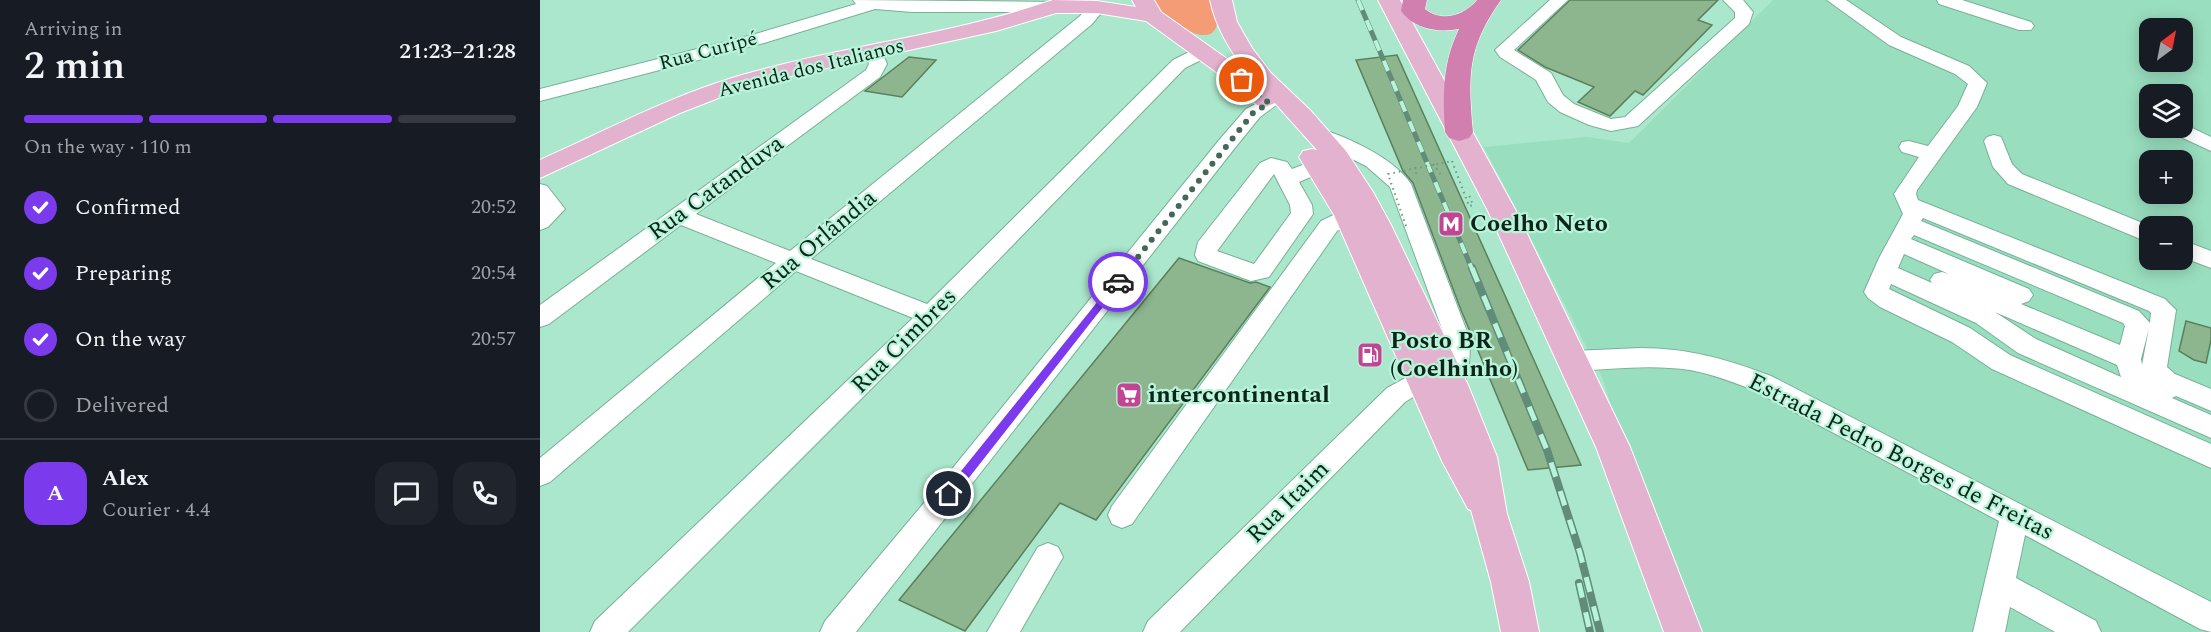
<!DOCTYPE html>
<html lang="en">
<head>
<meta charset="utf-8">
<style>
	body { margin:0; font-family:Spectral,serif; background:#20242c; color:#f1f3f6; height:100vh; display:flex; flex-direction:column; font-size:22px; white-space:nowrap }
	* { box-sizing:border-box; margin:0 }
	p { font-size:20px; color:#9ea1a6 }
	.icon { flex:none; width:33px; height:33px; fill:none; stroke:currentColor; stroke-width:2; stroke-linecap:round; stroke-linejoin:round }
	.map { position:relative; flex:1; overflow:hidden }
	.drawer { display:flex; flex-direction:column; background:#171b24; width:540px }
	.drawer>* { flex:none }
	.needle { width:39px; rotate:32deg }
	.buttons { position:absolute; left:1599px; top:18px; display:grid; gap:12px }
	.buttons a { display:grid; place-items:center; width:54px; height:54px; border-radius:12px; background:#171b24; box-shadow:0 3px 15px #0003; font-size:30px }
	.pin { position:absolute; display:grid; place-items:center; width:51px; height:51px; color:#fff; margin:-26px; border:3px solid #fff; border-radius:50%; box-shadow:0 2px 6px #0007 }
	.courier { position:absolute; display:grid; place-items:center; width:60px; height:60px; margin:-30px; border:4px solid #7c3aed; border-radius:50%; background:#fff; color:#222; box-shadow:0 2px 8px #0007 }
	.overview em { font-style:normal; font-weight:600 }
	.overview div { display:flex; flex-direction:column-reverse }
	.overview { display:flex; align-items:center; justify-content:space-between; height:102px; padding:0 24px }
	h1 { font-size:39px; font-weight:600; line-height:45px }
	.bar { display:grid; grid-template-columns:repeat(4,1fr); gap:9px 6px; align-content:center; height:72px; padding:0 24px }
	.bar i { height:8px; border-radius:4px; background:#363941 }
	.bar .selected { background:#7c3aed }
	.bar p { grid-column:span 4 }
	.line { display:flex; align-items:center; gap:15px; padding:0 24px; border-top:2px solid #363941 }
	.line div { flex:1 }
	.round { display:grid; place-items:center; flex:none; width:63px; height:63px; border-radius:18px; background:#20242c }
	ol { padding:0 24px; list-style:none }
	li { display:flex; align-items:center; gap:18px; height:66px }
	li p { margin-inline-start:auto }
	li .icon { padding:6px; border-radius:50%; background:#7c3aed; color:#fff; stroke-width:4 }
	li:last-child { color:#9ea1a6 }
	li i { width:33px; height:33px; border:3px solid #363941; border-radius:50% }
	main { display:flex; flex:1; min-height:0 }
	.map>svg:first-child { display:block }
	.built { fill:#99debf; fill-rule:evenodd }
	.green { fill:#f39c75 }
	.building { fill:#8db58e; stroke:#5a815b; stroke-width:1.5 }
	.lines { fill:none; stroke-linecap:round; stroke-linejoin:round }
	.minor-casing { stroke:#77b197; stroke-width:2 }
	.major-casing { stroke:#fff; stroke-width:2 }
	.highway-casing { stroke:#fff; stroke-width:1 }
	.path { stroke:#6b9984; stroke-width:2; stroke-dasharray:1.5 4; stroke-linecap:butt }
	.minor { fill:#fff; fill-rule:evenodd }
	.major { fill:#e3b2ce; fill-rule:evenodd }
	.highway { fill:#d07fae; fill-rule:evenodd }
	.rail-far1-casing { stroke:#618c79; stroke-width:5 }
	.rail-casing { stroke:#618c79; stroke-width:8 }
	.rail-far1 { stroke:#b8f4d9; stroke-width:4; stroke-dasharray:11; stroke-linecap:butt }
	.rail { stroke:#b8f4d9; stroke-width:5; stroke-dasharray:15; stroke-linecap:butt }
	.path-bridge { stroke:#6b9984; stroke-width:2; stroke-dasharray:1.5 4; stroke-linecap:butt }
	.route { fill:#7c3aed }
	.done { stroke:#446858; stroke-width:6; stroke-dasharray:0 10.8 }
	.labels { text-anchor:middle; dominant-baseline:central; stroke-width:4.5; stroke-linejoin:round; paint-order:stroke }
	.far-street-label { font-size:20px; fill:#0c241a; stroke:#b8f4d9 }
	.street-label { font-size:24px; fill:#0c241a; stroke:#b8f4d9 }
	.poi-label { font-size:24px; font-weight:bold; fill:#0c241a; stroke:#b8f4d9; text-anchor:start }
</style>
</head>
<body>
<main>
<section class="drawer">
<div class="overview"><div><h1>2 min</h1><p>Arriving in</p></div><em>21:23–21:28</em></div>
<div class="bar"><i class="selected"></i><i class="selected"></i><i class="selected"></i><i></i><p>On the way · 110 m</p></div>
<ol>
<li><svg class="icon" aria-label="check" viewBox="0 0 24 24"><path d="M5 12l5 5 9-10"/></svg>Confirmed<p>20:52</p></li>
<li><svg class="icon" aria-label="check" viewBox="0 0 24 24"><path d="M5 12l5 5 9-10"/></svg>Preparing<p>20:54</p></li>
<li><svg class="icon" aria-label="check" viewBox="0 0 24 24"><path d="M5 12l5 5 9-10"/></svg>On the way<p>20:57</p></li>
<li><i></i>Delivered</li>
</ol>
<div class="line" style="height:108px"><b class="round" style="background:#7c3aed;color:#fff">A</b><div><b>Alex</b><p>Courier · 4.4</p></div><a class="round"><svg class="icon" aria-label="chat" viewBox="0 0 24 24"><path d="M4 5h16v11H9l-5 4z"/></svg></a><a class="round"><svg class="icon" aria-label="phone" viewBox="0 0 24 24"><path d="M5 4h4l2 5-3 2q2 4 5 5l2-3 5 2v4C11 20 4 13 5 4z"/></svg></a></div>
</section>
<div class="map">
<svg width="1671" height="632" viewBox="0 0 1671 632">
	<rect width="100%" height="100%" fill="#abe7cc"/>
	<path class="built" d="M1233 0H1671V632H1143L1062 377 944 147 1047 137 1089 143ZM1610 28H1642V62H1610ZM1610 94H1642V128H1610ZM1610 160H1642V194H1610ZM1610 226H1642V260H1610Z"/>
	<path class="green" d="M613 0H674C675 7 679 17 677 24 671 54 617 15 613 0Z"/>
	<g class="building">
		<path d="M1030 0H1178L1158 20 1172 25 1103 95 1095 91 1070 116 1038 102 1054 87 1005 67 978 50Z"/>
		<path d="M857 55 1041 465 988 470 921 310 873 183 863 171 816 60Z"/>
		<path d="M369 57 396 60 362 97 325 91Z"/>
		<path d="M639 258 710 283 716 282 730 287 556 520 520 503 425 631 359 600Z"/>
		<path d="M1646 321 1671 328V340L1666 363 1654 360 1639 351Z"/>
	</g>
	<g class="lines">
		<g class="minor-casing">
			<g id="minor">
				<path d="M313 0 517 2 523 3 526 7 523 11 517 12H372L335 9 224 43 0 101V89L212 35 316 4Z"/>
				<path d="M1010 0H1028L974 50 1011 73 1023 95 1034 104 1071 119 1085 117 1195 18V12L1183 0H1203L1213 12 1209 24 1098 126 1071 131 1049 125 1020 112 1008 102 996 80 960 57 955 50Z"/>
				<path d="M1287 0H1306L1361 37 1429 66 1447 83 1437 107 1377 190 1376 194 1378 200 1625 299 1636 310 1627 367 1635 374 1671 389V411L1636 396 1632 398 1671 415V438L1478 353 1436 323 1351 284 1349 289 1430 328 1470 355 1671 444V468L1452 369 1412 342 1340 307 1328 298 1324 292 1339 258 1363 214 1354 194 1379 157 1362 152 1359 147 1362 142 1369 141 1388 146 1418 106 1428 84 1415 74 1349 45ZM1383 218 1609 311 1611 313 1610 323 1599 311 1381 221ZM1374 235 1583 323 1585 326 1580 345 1481 304 1489 301 1493 295 1489 289 1371 239ZM1364 254 1409 274 1402 272 1394 274 1390 280 1392 283 1358 268ZM1455 312 1577 365 1581 377 1496 339ZM1609 328 1602 365 1601 359Z"/>
				<path d="M1397 0H1422L1491 22 1494 26 1491 30H1479L1399 4Z"/>
				<path d="M557 2 563 3 566 7 552 24 271 259 387 304 633 60 657 48H669L672 52 669 56 645 68 399 321 88 632H50L55 621 373 318 256 271 10 482 0 486V458L236 263 141 225 9 324 0 327V305L326 70 329 64 325 51 328 47H340L347 64 340 77 156 214 250 251 540 16 551 3Z"/>
				<path d="M729 97 736 99 739 103 720 117 694 149 316 632H280L285 621 399 485 680 139 706 109Z"/>
				<path d="M1642 123 1671 137V151L1630 132 1627 128H1642Z"/>
				<path d="M779 129C807 136 855 159 871 184L929 337C931 354 929 376 921 392L912 395 903 392C895 377 906 354 905 337L850 187 826 166 772 139 769 135 772 131Z"/>
				<path d="M1454 135 1461 137 1472 164 1482 174 1610 226V243L1468 184 1453 167 1444 141 1447 137Z"/>
				<path d="M731 158 747 162 752 169 778 159 785 161 788 166 785 171 759 182 772 205 773 214 729 277 711 281 658 261 655 255 658 242 720 163ZM734 174 750 205 751 213 714 264 677 251Z"/>
				<path d="M0 184 7 186 25 209 8 227 0 230Z"/>
				<path d="M808 208 816 210 819 215 816 220 797 231 592 524 582 528 572 524 568 515 572 506 781 221Z"/>
				<path d="M1642 240 1671 251V268L1642 257Z"/>
				<path d="M1100 348C1148 348 1187 359 1231 376L1671 602V632L1660 629 1485 535 1476 578 1556 621 1561 632H1515L1470 607 1465 632H1433L1459 521 1213 390C1193 382 1172 374 1150 370 1112 364 1072 369 1033 371L1024 368 1020 361 1024 354 1033 351Z"/>
				<path d="M882 369 891 372 895 379 891 386 865 402 640 632H603L608 621 847 388Z"/>
				<path d="M508 543 518 547 523 557 480 632H447L498 547Z"/>
			</g>
		</g>
		<g class="major-casing">
			<g id="major">
				<path d="M513 0 557 1 596 7 592 0H614L621 12 707 73C690 50 676 28 670 0H692L697 22 712 48 731 73 770 110 806 151 833 192 851 225 928 385 957 457 967 514 989 582 999 632H961L951 582 931 510 928 509 902 461 794 215 759 157 763 151 772 149 777 150 735 103 725 107 717 105 694 85 606 21 557 13H516L456 31 255 75 194 92 140 113 0 178V160C67 130 132 95 202 75 305 45 412 35 513 0Z"/>
				<path d="M838 0H860L976 211 1090 447 1162 632H1124L1056 447 948 211Z"/>
			</g>
		</g>
		<g class="highway-casing">
			<path id="highway" d="M863 0H887L885 9C902 23 925 15 937 0H961C927 48 928 75 933 132L929 138 919 141 909 138 905 132C903 94 902 64 919 29 898 33 874 29 861 11Z"/>
		</g>
		<g class="path">
			<path d="M912 161 929 206 933 205 929 195"/>
			<path d="M893 164 902 176"/>
			<path d="M875 167 877 178"/>
		</g>
		<use href="#minor" class="minor"/>
		<use href="#major" class="major"/>
		<use href="#highway" class="highway"/>
		<g class="rail-far1-casing">
			<path id="rail-far1" d="M818 0 932 269"/>
		</g>
		<g class="rail-casing">
			<g id="rail">
				<path d="M932 268 1007 450 1040 553 1060 632"/>
				<path d="M1039 583 1050 632"/>
			</g>
		</g>
		<use href="#rail-far1" class="rail-far1"/>
		<use href="#rail" class="rail"/>
		<path class="path-bridge" d="M866 226 848 174 912 161"/>
	</g>
	<path class="route" d="M578 279 583 282 581 284 413 498H405V491L575 280Z"/>
	<g class="lines">
		<path class="done" d="M578 282 713 113 729 103 702 80"/>
	</g>
	<defs>
		<g id="metro-square" transform="scale(1.35)"><rect x="-9" y="-9" width="18" height="18" rx="4" fill="#c24594" stroke="#b8f4d9"/><path d="M-5.5 5V-5H-3L0 0L3-5H5.5V5H3V-.5L0 4L-3-.5V5Z" fill="#fff"/></g>
		<g id="fuel-square" transform="scale(1.35)"><rect x="-9" y="-9" width="18" height="18" rx="4" fill="#c24594" stroke="#b8f4d9"/><path d="M-5.5-6h7V0h2V4h1.3V-2.5L3-4.5l.8-.8L6-3V5H2.5V1h-1V6h-7ZM-4.2-4.7v3.2H.2V-4.7Z" fill="#fff"/></g>
		<g id="supermarket-square" transform="scale(1.35)"><rect x="-9" y="-9" width="18" height="18" rx="4" fill="#c24594" stroke="#b8f4d9"/><path d="M-6-5.5h2.5l.6 2H6L4.5 2H-2.5L-4.4-4H-6ZM-1.5 3.2a1.3 1.3 0 1 0 .1 0ZM3 3.2a1.3 1.3 0 1 0 .1 0Z" fill="#fff"/></g>
	</defs>
	<g fill-rule="evenodd">
		<use href="#metro-square" x="911" y="224"/>
		<use href="#fuel-square" x="830" y="355"/>
		<use href="#supermarket-square" x="589" y="395"/>
	</g>
	<g class="labels">
		<g class="far-street-label">
			<text transform="translate(168 51) rotate(-15)">Rua Curipé</text>
			<text transform="translate(271 68) rotate(-14)">Avenida dos Italianos</text>
		</g>
		<g class="street-label">
			<text transform="translate(176 188) rotate(-36)">Rua Catanduva</text>
			<text transform="translate(279 240) rotate(-40)">Rua Orlândia</text>
			<text transform="translate(364 341) rotate(-45)">Rua Cimbres</text>
			<text transform="translate(1361 457) rotate(27)">Estrada Pedro Borges de Freitas</text>
			<text transform="translate(748 502) rotate(-45)">Rua Itaim</text>
		</g>
		<g class="poi-label">
			<text x="930" y="224">Coelho Neto</text>
			<text x="850" y="341">Posto BR<tspan x="850" dy="28">(Coelhinho)</tspan></text>
			<text x="608" y="395">intercontinental</text>
		</g>
	</g>
</svg>
<div class="buttons">
<a><svg class="needle" viewBox="-14 -14 28 28"><path d="M0-13l5 13h-10z" fill="#e53935"/><path d="M0 13l5-13h-10z" fill="#9ea1a6"/></svg></a>
<a><svg class="icon" aria-label="layers" viewBox="0 0 24 24"><path d="M12 4l9 5-9 5-9-5zM3 14l9 5 9-5"/></svg></a>
<a>+</a>
<a>−</a>
</div>
<div class="pin" style="left:702px;top:80px;background:#ea580c"><svg class="icon" aria-label="bag" viewBox="0 0 24 24"><path d="M5 8h14l-1 12H6zM9 8a3 3 0 0 1 6 0"/></svg></div>
<div class="pin" style="left:409px;top:494px;background:#1f2937"><svg class="icon" aria-label="home" viewBox="0 0 24 24"><path d="M3 11l9-7 9 7M6 9v11h12V9"/></svg></div>
<div class="courier" style="left:578px;top:282px"><svg class="icon" aria-label="car" viewBox="0 0 24 24"><path d="M5 17H2v-5l4-1 3-4h7l3 4 3 1v5h-3M9 17h6M6 11h13"/><circle cx="7" cy="17" r="2"/><circle cx="17" cy="17" r="2"/></svg></div>
</div>
</main>
</body>
</html>
